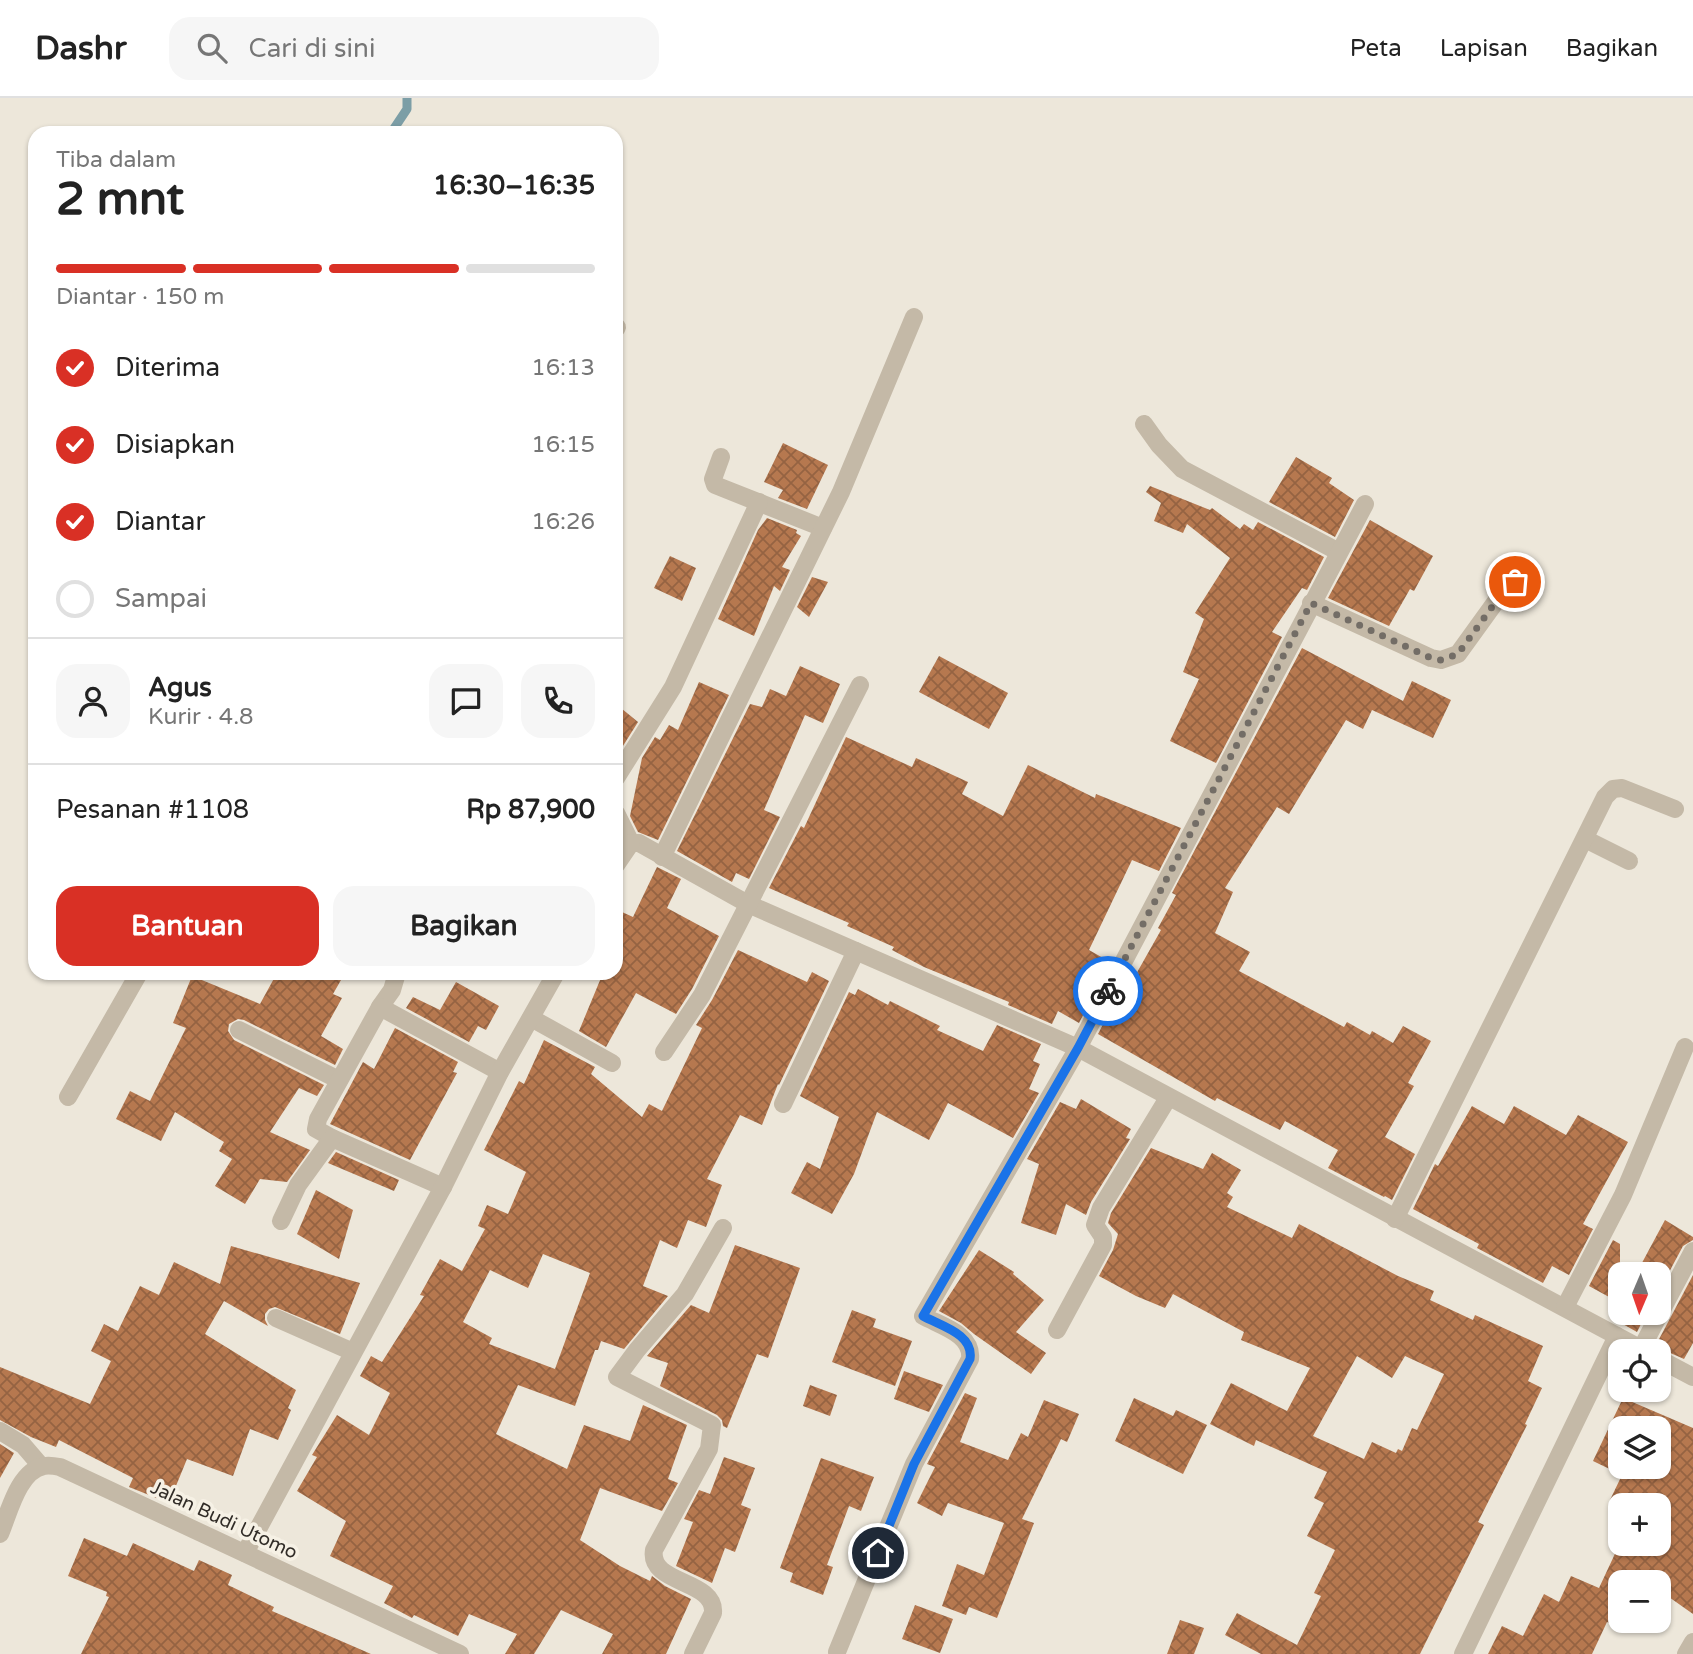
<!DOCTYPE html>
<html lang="id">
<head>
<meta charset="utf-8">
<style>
	body { margin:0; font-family:"Varela Round",sans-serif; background:#f6f6f6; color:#222; height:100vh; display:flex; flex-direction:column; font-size:26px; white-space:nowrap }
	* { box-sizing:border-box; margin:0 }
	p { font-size:23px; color:#767676 }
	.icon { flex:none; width:38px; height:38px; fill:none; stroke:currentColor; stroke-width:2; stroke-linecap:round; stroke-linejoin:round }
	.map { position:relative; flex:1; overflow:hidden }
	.drawer { position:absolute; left:28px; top:28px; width:595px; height:854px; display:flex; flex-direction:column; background:#fff; border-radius:21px; box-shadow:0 2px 5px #0004 }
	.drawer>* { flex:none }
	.needle { width:46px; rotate:182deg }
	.fabs { position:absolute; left:1608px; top:1164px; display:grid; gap:14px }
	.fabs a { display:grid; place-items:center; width:63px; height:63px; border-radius:14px; background:#fff; box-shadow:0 2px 5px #0004; font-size:35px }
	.pin { position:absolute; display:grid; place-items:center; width:60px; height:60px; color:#fff; margin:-30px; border:4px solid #fff; border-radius:50%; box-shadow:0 2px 7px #0007 }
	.courier { position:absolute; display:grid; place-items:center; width:70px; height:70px; margin:-35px; border:5px solid #1a73e8; border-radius:50%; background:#fff; color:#222; box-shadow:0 2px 9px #0007 }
	.summary em { font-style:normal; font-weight:700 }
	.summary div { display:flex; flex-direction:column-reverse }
	.summary { display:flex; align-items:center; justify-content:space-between; height:119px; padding:0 28px }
	h1 { font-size:46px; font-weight:700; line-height:52px }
	.bar { display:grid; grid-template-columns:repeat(4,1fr); gap:10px 7px; align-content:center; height:84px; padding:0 28px }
	.bar i { height:9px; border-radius:5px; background:#e0e0e0 }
	.bar .selected { background:#d93025 }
	.bar p { grid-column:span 4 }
	.line { display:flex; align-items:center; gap:18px; padding:0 28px; border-top:2px solid #e0e0e0 }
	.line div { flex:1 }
	.round { display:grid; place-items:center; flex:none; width:74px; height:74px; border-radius:21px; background:#f6f6f6 }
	ol { padding:0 28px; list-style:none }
	li { display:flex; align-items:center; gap:21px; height:77px }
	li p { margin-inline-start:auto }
	li .icon { padding:7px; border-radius:50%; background:#d93025; color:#fff; stroke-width:4 }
	li:last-child { color:#767676 }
	li i { width:38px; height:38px; border:4px solid #e0e0e0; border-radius:50% }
	.cta { display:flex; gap:14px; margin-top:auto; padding:14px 28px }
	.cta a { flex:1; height:80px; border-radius:21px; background:#d93025; color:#fff; font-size:28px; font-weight:700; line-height:80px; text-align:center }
	.cta a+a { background:#f6f6f6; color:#222 }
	header { display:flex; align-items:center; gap:42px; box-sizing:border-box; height:98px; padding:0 35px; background:#fff; border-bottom:2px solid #e0e0e0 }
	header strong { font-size:33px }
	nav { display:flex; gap:38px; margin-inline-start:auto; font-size:24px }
	.search { width:490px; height:63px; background:#f6f6f6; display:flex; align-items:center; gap:18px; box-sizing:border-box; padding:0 24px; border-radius:21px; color:#767676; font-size:26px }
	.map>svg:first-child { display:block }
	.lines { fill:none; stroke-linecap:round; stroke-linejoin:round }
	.stream { stroke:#7c9ea6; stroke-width:9 }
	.building { fill:url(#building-cross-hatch); fill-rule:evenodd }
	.minor { stroke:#c4b9a7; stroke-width:18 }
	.tertiary { stroke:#c4b9a7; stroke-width:18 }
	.done { stroke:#736d66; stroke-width:7; stroke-dasharray:0 12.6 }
	.route { stroke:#1a73e8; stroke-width:9 }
	.labels { text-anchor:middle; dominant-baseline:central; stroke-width:7; stroke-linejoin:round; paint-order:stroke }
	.street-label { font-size:19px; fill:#312c27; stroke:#f6f1e5 }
</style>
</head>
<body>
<header>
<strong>Dashr</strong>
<div class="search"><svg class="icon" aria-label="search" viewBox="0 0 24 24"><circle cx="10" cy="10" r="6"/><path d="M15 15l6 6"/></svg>Cari di sini</div>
<nav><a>Peta</a><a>Lapisan</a><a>Bagikan</a></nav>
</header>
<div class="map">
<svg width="1693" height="1556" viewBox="0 0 1693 1556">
	<defs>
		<pattern id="building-cross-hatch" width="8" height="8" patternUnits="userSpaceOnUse" patternTransform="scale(1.75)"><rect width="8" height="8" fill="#b6784f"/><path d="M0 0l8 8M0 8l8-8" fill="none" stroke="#956342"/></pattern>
	</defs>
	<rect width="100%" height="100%" fill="#ede7da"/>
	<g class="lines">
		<path class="stream" d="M391 35 407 11V0"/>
	</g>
	<g class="building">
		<path d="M783 345 828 367 807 411 778 400 783 392 764 384Z"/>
		<path d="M1296 359 1332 380 1329 385 1354 402 1335 439 1269 404Z"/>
		<path d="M1150 388 1210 412 1212 410 1240 431 1244 426 1253 432 1258 424 1324 459 1307 492 1302 490 1272 534 1282 539 1216 665 1170 643 1199 581 1183 574 1204 521 1195 515 1230 460 1187 426 1183 435 1154 423 1161 405 1146 394Z"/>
		<path d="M767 420 797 432 796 435 801 438 782 469 790 472 780 493 774 488 754 538 718 521 758 432Z"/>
		<path d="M1370 422 1433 458 1414 493 1410 491 1389 528 1328 500Z"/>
		<path d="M670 458 696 470 682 503 654 490Z"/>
		<path d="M812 479 828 484 809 519 797 509Z"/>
		<path d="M1302 550 1403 603 1412 583 1451 602 1433 640 1372 612 1363 631 1346 622 1289 716 1277 709 1225 790 1233 794 1215 835 1250 854 1239 873 1344 929 1347 924 1370 937 1372 933 1393 945 1403 928 1431 943 1408 985 1414 988 1385 1039 1415 1056 1392 1102 1385 1098 1384 1099 1328 1070 1338 1052 1285 1023 1280 1032 1217 1000 1215 1003 1098 936 1130 875 1135 878 1161 832 1158 830 1176 797 1172 795Z"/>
		<path d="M939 558 1008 595 989 631 919 594Z"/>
		<path d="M800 568 840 586 823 625 805 617 764 712 780 719 749 781 736 775 732 784 677 753 750 606 762 609 770 591 786 598Z"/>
		<path d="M699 584 729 597 658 742 638 734 630 718 642 660 655 639 660 642 669 627 678 632Z"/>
		<path d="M616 606 638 624 616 659Z"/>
		<path d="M846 639 912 669 916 660 968 684 962 696 1003 718 1028 667 1095 700 1096 696 1181 730 1159 773 1132 762 1089 852 1110 864 1079 925 1058 913 1052 926 1008 907 1009 904 924 869 892 852 894 849 847 828 849 825 769 790 801 728 804 730Z"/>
		<path d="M657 769 681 781 667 810 719 838 692 891 676 916 636 895 606 949 579 933 603 875H616V827L622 814 633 819Z"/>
		<path d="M738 852 807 884 812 874 829 883 779 987 778 986 762 1027 740 1017 707 1081 722 1087 706 1129 688 1122 677 1150 660 1142 643 1188 668 1198 624 1251 601 1243 598 1252H595L575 1308 518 1287 496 1336 567 1371 584 1327 630 1343 643 1307 687 1327 668 1381 678 1385 662 1413 600 1390 580 1442 620 1468 650 1483 652 1478 665 1488 691 1501 666 1556H602L613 1536 561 1512 534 1556H505L517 1536 469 1516 458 1538 414 1517 412 1520 384 1505 393 1488 330 1458 346 1423 297 1393 317 1359 312 1357 337 1317 369 1337 390 1295 360 1278 371 1258 382 1264 424 1198 420 1197 440 1161 462 1173 485 1131 478 1128 487 1107 508 1116 526 1074 484 1052 519 983 524 986 544 942 595 969 591 976 642 1019 649 1006 662 1013 702 930 696 927 712 902ZM543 1156 590 1175 555 1271 489 1246 492 1240 463 1224 490 1172 528 1190Z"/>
		<path d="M277 875H345L333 896 342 900 321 938 343 951 335 967 244 922 238 921 229 926 228 933 234 942 324 987 317 998 299 990 270 1034 310 1052 287 1084 260 1081 245 1106 215 1088 232 1061 219 1053 224 1044 175 1014 161 1043 116 1021 130 993 150 1003 186 930 173 925 192 878 260 906Z"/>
		<path d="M456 884 499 908 486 932 478 928 469 944 406 910 413 899 440 912Z"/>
		<path d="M858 891 888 907 890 903 940 928 937 932 983 953 997 927 1041 946 1033 963 1040 966 1029 991 1039 995 1013 1040 948 1005 929 1042 877 1014 854 1076 832 1116 791 1095 807 1064 820 1071 839 1019 800 998 849 894 855 897Z"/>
		<path d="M395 930 458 964 453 974 457 975 410 1062 330 1026 363 964 374 971Z"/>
		<path d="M1081 1001 1131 1031 1126 1040 1130 1041 1091 1104 1086 1117 1066 1106 1056 1137 1021 1125 1039 1066 1027 1061 1060 1004 1076 1011Z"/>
		<path d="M1472 1008 1504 1026 1514 1008 1566 1037 1578 1017 1628 1044 1583 1126 1593 1131 1569 1177 1552 1168 1543 1185 1477 1150 1479 1146 1413 1111 1435 1066 1438 1068Z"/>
		<path d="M1151 1050 1203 1071 1212 1055 1241 1072 1227 1095 1233 1099 1227 1109 1292 1140 1299 1126 1398 1178 1434 1193 1430 1202 1473 1222 1475 1217 1543 1248 1528 1283 1542 1290 1525 1326 1527 1327 1478 1424 1484 1427 1420 1556H1261L1225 1537 1237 1515 1297 1547 1321 1498 1314 1495 1335 1452 1307 1438 1324 1405 1314 1400 1327 1374 1256 1342 1254 1348 1210 1326 1231 1285 1287 1313 1310 1270 1241 1242 1244 1234 1173 1196 1165 1210 1136 1198 1099 1178 1113 1152 1118 1136 1108 1125 1111 1115ZM1357 1258 1392 1280 1405 1258 1444 1276 1417 1332 1412 1330 1402 1353 1398 1351 1396 1355 1372 1344 1364 1361 1313 1338Z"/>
		<path d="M336 1054 399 1082 394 1093 328 1065Z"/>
		<path d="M316 1092 353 1112 339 1161 297 1136Z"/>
		<path d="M1665 1122 1693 1139V1142L1683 1148 1659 1193V1176H1636Z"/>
		<path d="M1613 1142 1620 1146V1214H1647L1637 1234 1612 1220 1620 1205 1589 1188Z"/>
		<path d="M735 1147 800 1170 768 1260 757 1256 727 1330 723 1328 722 1322 717 1317 660 1288 668 1265 647 1258 691 1207 709 1215Z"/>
		<path d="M231 1148 360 1185 340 1236 275 1209 269 1211 265 1216V1222L268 1228 224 1203 205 1236 296 1292 288 1310 291 1312 278 1342 250 1331 233 1378 187 1361 169 1405 129 1389 133 1380 59 1342 56 1349 31 1339 0 1322V1269L90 1306 111 1263 91 1253 104 1226 118 1233 140 1188 159 1197 174 1164 220 1186Z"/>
		<path d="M979 1152 1014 1174 1013 1176 1044 1202 1016 1234 1046 1255 1031 1276 974 1236 961 1225 939 1213Z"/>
		<path d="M1693 1177V1245L1684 1261 1659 1250 1657 1245Z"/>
		<path d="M852 1212 876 1221 873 1229 912 1243 895 1288 832 1264Z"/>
		<path d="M904 1273 943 1287 929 1314 894 1301Z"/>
		<path d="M810 1287 837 1297 830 1318 803 1308Z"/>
		<path d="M965 1295 977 1300 960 1344 1008 1362 1021 1335 1028 1339 1044 1302 1079 1316 1067 1344 1061 1341 1022 1421 1034 1425 997 1520 969 1509 966 1517 942 1508 957 1466 984 1477 1004 1425 948 1405 942 1418 917 1405 935 1369 927 1366Z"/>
		<path d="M1134 1300 1173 1318 1176 1312 1207 1327 1183 1376 1115 1343Z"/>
		<path d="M1623 1300 1693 1330V1516L1659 1492V1484H1620V1522H1632L1627 1533 1607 1524 1592 1556H1488L1502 1528 1523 1538 1544 1496 1559 1504 1571 1478 1599 1490 1620 1445 1659 1446V1407H1620L1610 1402 1622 1377 1593 1363ZM1620 1330H1659V1368H1620Z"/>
		<path d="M0 1346 14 1355 0 1380Z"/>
		<path d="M724 1359 755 1370 741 1407 751 1411 735 1454 725 1450 712 1485 676 1468 693 1424 684 1421 699 1392 710 1396Z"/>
		<path d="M821 1360 874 1379 861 1413 849 1408 827 1467 833 1469 823 1497 790 1484 793 1475 780 1470Z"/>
		<path d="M84 1440 127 1458 133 1445 194 1473 199 1462 232 1477 228 1487 274 1509 272 1513 371 1556H81L109 1499 106 1498 107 1494 68 1478Z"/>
		<path d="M915 1507 953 1521 940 1555 902 1541Z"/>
		<path d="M1180 1522 1204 1530 1194 1556H1167Z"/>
	</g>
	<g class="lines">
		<g class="minor">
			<path d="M616 231 617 229"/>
			<path d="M1144 326 1159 347 1182 371 1339 454"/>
			<path d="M721 359 713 381 715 387 823 430"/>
			<path d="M1311 505 1431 560 1441 562 1458 556 1497 502 1515 484"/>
			<path d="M616 680 673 589 759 404"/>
			<path d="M616 715 631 745"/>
			<path d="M1585 741 1629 763"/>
			<path d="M631 745H639L748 806 1078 950 1645 1253"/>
			<path d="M662 759 841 394 914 219"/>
			<path d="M616 767 631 745"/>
			<path d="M380 909 392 892 397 875"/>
			<path d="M531 920 612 965"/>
			<path d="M239 932 339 982"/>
			<path d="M664 954 702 897 860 587"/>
			<path d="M68 999 139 875"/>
			<path d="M783 1006 856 853"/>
			<path d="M443 1089 332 1040 316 1031 318 1021 380 909 500 974"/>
			<path d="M1395 1121 1605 699 1613 691 1622 690 1675 711"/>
			<path d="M281 1123 298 1087 332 1040"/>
			<path d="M1565 1209 1623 1097 1685 949"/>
			<path d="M276 1220 353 1254"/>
			<path d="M1057 1232 1103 1147V1139L1095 1127 1101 1110 1168 1000"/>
			<path d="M1641 1251 1693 1153"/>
			<path d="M1659 1261 1693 1279"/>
			<path d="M0 1333 23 1347 41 1368"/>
			<path d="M245 1455 443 1089 500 974 556 875"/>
			<path d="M837 1554 914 1366 970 1261C973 1236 941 1228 923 1218L1078 950 1365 406"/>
			<path d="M693 1556 713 1515C716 1481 648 1487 654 1452L709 1351 712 1327 617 1279 637 1252 685 1196 723 1130"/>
			<path d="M1463 1556 1617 1238"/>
			<path d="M1686 1556 1693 1544"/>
		</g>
		<path class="tertiary" d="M0 1436C9 1415 18 1373 44 1368 49 1367 55 1368 60 1369L460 1556"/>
	</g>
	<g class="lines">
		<path class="done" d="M1108 893 1311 505 1431 560 1441 562 1458 556 1497 502 1515 484"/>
		<path class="route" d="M878 1455 914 1366 970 1261C974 1236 941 1228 923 1218L1078 950 1108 893"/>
	</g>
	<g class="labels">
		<g class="street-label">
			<text transform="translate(224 1422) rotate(25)">Jalan Budi Utomo</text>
		</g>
	</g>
</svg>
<div class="fabs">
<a><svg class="needle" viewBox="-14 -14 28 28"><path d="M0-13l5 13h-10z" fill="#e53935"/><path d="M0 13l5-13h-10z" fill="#767676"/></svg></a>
<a><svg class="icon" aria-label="locate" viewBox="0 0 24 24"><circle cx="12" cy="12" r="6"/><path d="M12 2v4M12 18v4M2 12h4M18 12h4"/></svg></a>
<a><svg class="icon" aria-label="layers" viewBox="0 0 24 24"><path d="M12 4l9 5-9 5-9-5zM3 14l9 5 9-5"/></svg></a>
<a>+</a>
<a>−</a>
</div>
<div class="pin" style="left:1515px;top:484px;background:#ea580c"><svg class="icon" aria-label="bag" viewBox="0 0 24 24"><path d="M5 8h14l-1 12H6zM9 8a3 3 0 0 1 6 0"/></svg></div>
<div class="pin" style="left:878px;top:1455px;background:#1f2937"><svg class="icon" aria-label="home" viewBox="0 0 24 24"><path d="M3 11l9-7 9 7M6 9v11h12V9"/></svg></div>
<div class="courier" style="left:1108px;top:893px"><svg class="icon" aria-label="bike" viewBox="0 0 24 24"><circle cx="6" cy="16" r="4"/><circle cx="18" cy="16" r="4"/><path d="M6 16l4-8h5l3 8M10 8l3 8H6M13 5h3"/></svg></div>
<section class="drawer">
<div class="summary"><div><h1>2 mnt</h1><p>Tiba dalam</p></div><em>16:30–16:35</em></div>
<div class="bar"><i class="selected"></i><i class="selected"></i><i class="selected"></i><i></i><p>Diantar · 150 m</p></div>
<ol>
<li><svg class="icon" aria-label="check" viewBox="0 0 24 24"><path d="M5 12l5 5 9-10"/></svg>Diterima<p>16:13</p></li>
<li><svg class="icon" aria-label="check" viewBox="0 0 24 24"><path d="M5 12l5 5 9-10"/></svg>Disiapkan<p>16:15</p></li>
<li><svg class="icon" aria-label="check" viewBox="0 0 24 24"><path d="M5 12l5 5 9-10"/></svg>Diantar<p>16:26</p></li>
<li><i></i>Sampai</li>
</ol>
<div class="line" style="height:126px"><a class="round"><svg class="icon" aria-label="person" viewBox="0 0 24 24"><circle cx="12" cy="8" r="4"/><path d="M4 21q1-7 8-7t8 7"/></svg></a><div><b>Agus</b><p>Kurir · 4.8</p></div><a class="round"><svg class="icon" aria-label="chat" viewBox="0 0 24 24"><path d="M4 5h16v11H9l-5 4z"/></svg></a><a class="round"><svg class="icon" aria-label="phone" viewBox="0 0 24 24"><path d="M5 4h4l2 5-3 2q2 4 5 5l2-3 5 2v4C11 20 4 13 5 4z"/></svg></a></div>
<div class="line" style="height:91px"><div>Pesanan #1108</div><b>Rp 87,900</b></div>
<div class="cta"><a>Bantuan</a><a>Bagikan</a></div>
</section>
</div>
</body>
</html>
